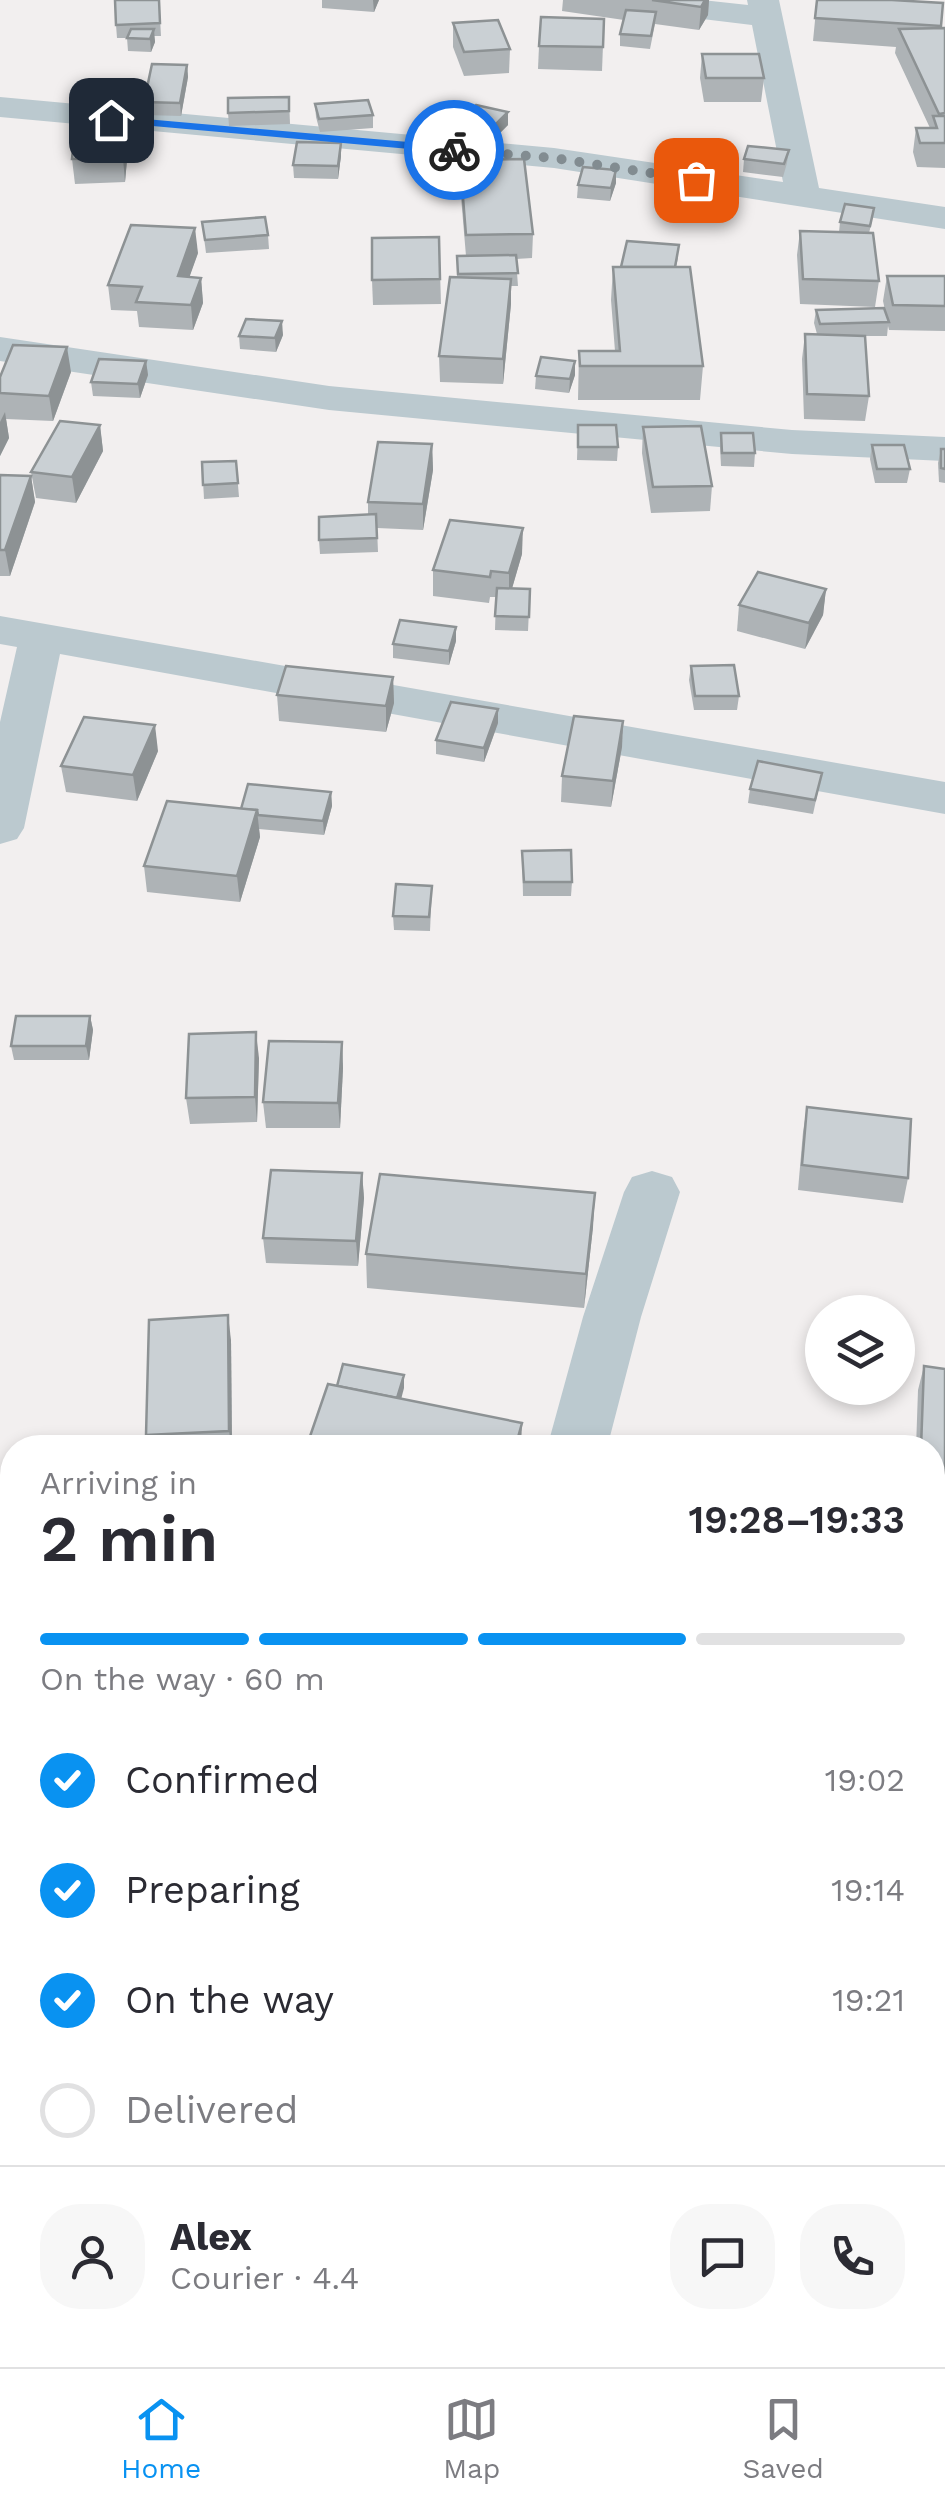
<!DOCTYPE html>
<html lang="en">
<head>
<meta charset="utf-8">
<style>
	body { margin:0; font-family:"Work Sans",sans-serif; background:#f7f7f7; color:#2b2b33; height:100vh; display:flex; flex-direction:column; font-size:38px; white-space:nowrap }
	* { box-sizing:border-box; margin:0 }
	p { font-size:32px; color:#7c7c81 }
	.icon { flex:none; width:55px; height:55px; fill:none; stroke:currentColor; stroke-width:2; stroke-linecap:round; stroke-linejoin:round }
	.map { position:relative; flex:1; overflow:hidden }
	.side { position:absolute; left:0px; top:1435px; width:945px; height:932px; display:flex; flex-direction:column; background:#fff; border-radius:40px 40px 0 0; box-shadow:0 5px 15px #0003 }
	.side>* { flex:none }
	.fabs { position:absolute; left:805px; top:1295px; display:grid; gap:20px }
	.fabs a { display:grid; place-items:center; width:110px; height:110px; border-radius:50%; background:#fff; box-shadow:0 5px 15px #0003; font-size:50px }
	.pin { position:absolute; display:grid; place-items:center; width:85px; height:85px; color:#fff; margin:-42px; border-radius:20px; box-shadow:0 5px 15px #0006 }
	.courier { position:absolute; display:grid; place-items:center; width:100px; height:100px; margin:-50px; border:8px solid #1a73e8; border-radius:50%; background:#fff; color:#222; box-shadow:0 2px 12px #0007 }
	.overview em { font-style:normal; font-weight:600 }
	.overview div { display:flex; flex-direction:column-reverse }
	.overview { display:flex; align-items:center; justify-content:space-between; height:170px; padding:0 40px }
	h1 { font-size:65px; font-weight:600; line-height:75px }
	.bar { display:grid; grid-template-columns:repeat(4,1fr); gap:15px 10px; align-content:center; height:120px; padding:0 40px }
	.bar i { height:12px; border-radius:8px; background:#e1e1e2 }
	.bar .current { background:#0992f1 }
	.bar p { grid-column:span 4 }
	.line { display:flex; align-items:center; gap:25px; padding:0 40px; border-top:2px solid #e1e1e2 }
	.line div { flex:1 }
	.round { display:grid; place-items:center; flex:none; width:105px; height:105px; border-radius:40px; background:#f7f7f7 }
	ol { padding:0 40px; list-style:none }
	li { display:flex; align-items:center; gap:30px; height:110px }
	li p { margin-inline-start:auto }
	li .icon { padding:10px; border-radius:50%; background:#0992f1; color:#fff; stroke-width:4 }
	li:last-child { color:#7c7c81 }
	li i { width:55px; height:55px; border:5px solid #e1e1e2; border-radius:50% }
	.dock { display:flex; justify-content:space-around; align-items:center; height:140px; border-top:2px solid #e1e1e2; background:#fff; font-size:28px; color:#7c7c81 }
	.dock a { display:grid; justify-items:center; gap:5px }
	.dock .current { color:#0992f1 }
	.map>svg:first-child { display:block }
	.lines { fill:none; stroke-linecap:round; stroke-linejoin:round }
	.minor { fill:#bbc9cf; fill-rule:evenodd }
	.wall { fill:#aeb3b6 }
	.shaded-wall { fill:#8d9294 }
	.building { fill:#cad0d4; stroke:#8d9294; stroke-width:2.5 }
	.route { fill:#1a73e8 }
	.done { stroke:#828c91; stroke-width:10; stroke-dasharray:0 18 }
</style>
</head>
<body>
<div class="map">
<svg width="945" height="2367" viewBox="0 0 945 2367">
	<rect width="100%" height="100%" fill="#f2efef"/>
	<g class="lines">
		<g class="minor">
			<path d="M604 0H702L748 5 747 0H779L819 188 945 207V229L554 168 0 117V97L554 148 783 182 752 25 620 9 609 7Z"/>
			<path d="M0 337 329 386 792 430 945 437V461L792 454 329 410 0 361Z"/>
			<path d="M0 616 945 782V814L60 654 24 828 17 839 0 844V722L17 647 0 644Z"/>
			<path d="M652 1171 672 1177 680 1192 641 1317 607 1448H547L583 1317 624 1192 632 1177Z"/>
			<path d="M0 2069 12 2072V2145L0 2143Z"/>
			<path d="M932 2225 945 2228V2304L932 2301Z"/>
			<path d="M162 2355H240L235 2367H157Z"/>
		</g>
	</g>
	<g class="wall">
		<path d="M159 0 161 36H154L155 42 151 52 128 51 127 38H117L116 25Z"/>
		<path d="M322 0H379L374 12 322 8Z"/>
		<path d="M563 0H709L708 15 699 30 655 24 650 49 620 46V34L624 20 562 11Z"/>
		<path d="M817 0 943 3 941 28H945V168L917 167 913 152 916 128H930L895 53 896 47 813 41Z"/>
		<path d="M604 19 602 71 538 69 539 46Z"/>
		<path d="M453 23 510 49 509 73 464 76 453 47Z"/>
		<path d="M702 54 764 78 761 102H704L700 78Z"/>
		<path d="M187 65 188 77 181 116 145 115 144 102Z"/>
		<path d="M289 97 290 124 229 126 228 113Z"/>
		<path d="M315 104 373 115V128L320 132 316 117Z"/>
		<path d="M463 119 508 125 494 139 463 132Z"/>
		<path d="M125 125 128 149 125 182 75 184 72 159Z"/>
		<path d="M341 143V156L338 179 294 178 293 165Z"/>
		<path d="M413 149 447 167V180L415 181Z"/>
		<path d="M789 150 787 163 783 177 743 172 744 159Z"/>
		<path d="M460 160 533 234 532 258 516 259 518 286H511V304L503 384 440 382 439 356 457 277V256H466L460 185Z"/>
		<path d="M616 170V183L610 201 577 198 578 185Z"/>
		<path d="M872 221 869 233 879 281 875 307 800 304 797 255 800 231 839 232 840 222Z"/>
		<path d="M202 222 268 235 269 249 206 253Z"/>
		<path d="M439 237 441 304 373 305 372 280Z"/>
		<path d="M198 253 189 277 201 278 203 303 193 330 139 327 137 311 111 310 108 285Z"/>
		<path d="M678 258 676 267 703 366 700 400H578L579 351H615L611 300 613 267Z"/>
		<path d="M887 276H945V331L889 330 888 326 887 336H865L869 396 865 421 804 419 802 359 805 334H817L814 323 816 310H885L883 301Z"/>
		<path d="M283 335 276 352 240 349 239 336Z"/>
		<path d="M146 361 148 375 140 398 93 396 91 382Z"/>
		<path d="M575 361V375L569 393 535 389 536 376Z"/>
		<path d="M71 372 53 421 6 419 9 438 0 456V377Z"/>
		<path d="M100 425 103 451 76 503 36 498 31 472Z"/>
		<path d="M578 425 618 447 617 461 577 460Z"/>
		<path d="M643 427 712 486 710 511 651 513 642 453Z"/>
		<path d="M721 433 755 453 754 467 721 466 720 447Z"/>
		<path d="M432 444 433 470 423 530 377 528 378 552 320 554 319 540 368 515V502Z"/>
		<path d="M872 445 910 469 907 483H875L870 459Z"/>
		<path d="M941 449H945V483L939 482 938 463Z"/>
		<path d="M236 461 239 497 204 499 202 462Z"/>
		<path d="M0 475 31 476 35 502 10 576H0Z"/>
		<path d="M522 554 512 588 530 589 528 631 495 630 496 597H490L489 603 433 596V570Z"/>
		<path d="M826 589 823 615 805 649 737 631 739 605Z"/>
		<path d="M456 627V641L449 665 393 658V644Z"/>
		<path d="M691 666 739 696 737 710H694L689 680Z"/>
		<path d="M393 677 394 703 386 732 279 721 277 695Z"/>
		<path d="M623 721 622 747 611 807 561 802 562 776Z"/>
		<path d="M498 723 484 762 436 754V740Z"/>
		<path d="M158 751 137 801 66 792 61 766Z"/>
		<path d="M822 773 813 814 748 803 750 789Z"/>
		<path d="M331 792 332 806 324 835 259 829 260 837 240 902 147 892 144 866 241 809Z"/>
		<path d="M522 851 572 882 571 896H523Z"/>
		<path d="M432 886 430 931 394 930 393 916Z"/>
		<path d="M90 1016 93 1030 89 1060H14L11 1046Z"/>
		<path d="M342 1042 343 1068 340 1128H266L263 1102Z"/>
		<path d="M259 1058 257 1122 190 1124 186 1098Z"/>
		<path d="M807 1107 908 1178 903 1203 798 1190 803 1132Z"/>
		<path d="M362 1173 364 1198 358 1266 266 1263 263 1238Z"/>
		<path d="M593 1227 584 1308 367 1288 366 1254Z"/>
		<path d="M231 1340 232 1448H149L146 1435Z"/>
		<path d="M924 1366 945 1369V1523L932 1522V1448H916L918 1390Z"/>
		<path d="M0 1647 12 1649V1756L0 1754Z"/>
		<path d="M932 1670 945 1672V1812L932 1810Z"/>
	</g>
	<g class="shaded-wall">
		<path d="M373 0H379L374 12Z"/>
		<path d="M705 0H709L708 15 699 30 701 7Z"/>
		<path d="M154 29 155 42 151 52 150 39Z"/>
		<path d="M187 65 188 77 181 116 180 103Z"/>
		<path d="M508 112V125L494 139V126Z"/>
		<path d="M125 125 128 149 125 182 123 158Z"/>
		<path d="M341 143V156L338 179V166Z"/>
		<path d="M616 170V183L610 201 611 188Z"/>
		<path d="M195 228 198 253 181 301 178 276Z"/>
		<path d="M201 278 203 303 193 330 191 305Z"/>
		<path d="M511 279V304L503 384V359Z"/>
		<path d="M282 321 283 335 276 352 275 338Z"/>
		<path d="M67 347 71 372 53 421 49 396Z"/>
		<path d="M146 361 148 375 140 398 138 384Z"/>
		<path d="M575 361V375L569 393 570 379Z"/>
		<path d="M5 412 9 438 0 456V422Z"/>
		<path d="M100 425 103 451 76 503 72 477Z"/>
		<path d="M432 444 433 470 423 530V504Z"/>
		<path d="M31 476 35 502 10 576 5 550Z"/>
		<path d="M523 528 522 554 509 599V573Z"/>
		<path d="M826 589 823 615 805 649 809 623Z"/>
		<path d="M456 627V641L449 665V651Z"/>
		<path d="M393 677 394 703 386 732V706Z"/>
		<path d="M498 709V723L484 762V748Z"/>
		<path d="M623 721 622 747 611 807 613 781Z"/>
		<path d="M155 725 158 751 137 801 133 775Z"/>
		<path d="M331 792 332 806 324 835 323 821Z"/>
		<path d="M257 810 260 837 240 902 237 876Z"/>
		<path d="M90 1016 93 1030 89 1060 86 1046Z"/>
		<path d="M256 1032 259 1058 257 1122 255 1097Z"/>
		<path d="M342 1042 343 1068 340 1128 338 1103Z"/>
		<path d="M362 1173 364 1198 358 1266 356 1241Z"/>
		<path d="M595 1193 593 1227 584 1308 586 1274Z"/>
		<path d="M228 1315 231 1340 232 1448 229 1431Z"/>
		<path d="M404 1375V1388L396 1419 395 1406Z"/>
		<path d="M522 1423 521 1448H515Z"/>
	</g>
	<g class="building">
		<path d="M115 0H159L160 23 116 25Z"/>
		<path d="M652 0H705L701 7Z"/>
		<path d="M817 0H892L943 3 941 26 815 18Z"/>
		<path d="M626 10 656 12 651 36 620 34Z"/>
		<path d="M541 17 604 19 603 47 539 46Z"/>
		<path d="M498 20 510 49 464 52 453 23Z"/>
		<path d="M945 28V113L939 114 899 29Z"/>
		<path d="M131 29H154L150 39 127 38Z"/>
		<path d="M702 54H759L764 78H706Z"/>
		<path d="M152 64 187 65 180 103 144 102Z"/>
		<path d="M289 97V111L228 113V98Z"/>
		<path d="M368 100 373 115 319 119 315 104Z"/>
		<path d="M476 105 508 112 494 126 463 119Z"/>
		<path d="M933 116H945V143H920L916 128H937Z"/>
		<path d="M125 125 123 158 72 159 75 126Z"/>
		<path d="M297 142 341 143 338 166 293 165Z"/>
		<path d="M748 146 789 150 784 164 744 159Z"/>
		<path d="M445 148 447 167 415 168 413 149Z"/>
		<path d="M524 159 533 234 466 235 460 160Z"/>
		<path d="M583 167 616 170 611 188 578 185Z"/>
		<path d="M845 204 874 208 870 226 840 222Z"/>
		<path d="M265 217 268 235 205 240 202 222Z"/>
		<path d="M131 225 195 228 178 276 201 278 191 305 136 302 142 287 108 285Z"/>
		<path d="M800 231 873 233 879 281 803 279Z"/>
		<path d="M439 237 440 279 372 280V238Z"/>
		<path d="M627 241 679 245 675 267H621Z"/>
		<path d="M516 255 518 273 458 274 457 256Z"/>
		<path d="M613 267H690L703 366H580L579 351H620Z"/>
		<path d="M887 276H945V306L893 305Z"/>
		<path d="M450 277 511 279 503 359 439 356Z"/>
		<path d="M884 308 889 322 820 324 816 310Z"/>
		<path d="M246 319 282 321 275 338 239 336Z"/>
		<path d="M805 334 865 336 869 396 807 394Z"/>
		<path d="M13 345 67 347 49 396 0 393V377Z"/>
		<path d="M541 357 575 361 570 379 536 376Z"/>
		<path d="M99 359 146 361 138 384 91 382Z"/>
		<path d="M60 421 100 425 72 477 31 472Z"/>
		<path d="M578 425H616L618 447H578Z"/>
		<path d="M701 426 712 486 653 487 643 427Z"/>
		<path d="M721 433H753L755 453H722Z"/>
		<path d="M378 442 432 444 423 504 368 502Z"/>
		<path d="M872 445H904L910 469H877Z"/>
		<path d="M941 449H945V469L941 468Z"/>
		<path d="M236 461 238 483 203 485 202 462Z"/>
		<path d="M0 475 31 476 5 550H0Z"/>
		<path d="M376 514 377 538 319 540V517Z"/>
		<path d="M450 520 523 528 509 573 491 571 490 577 433 570Z"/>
		<path d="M758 572 826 589 809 623 739 605Z"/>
		<path d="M497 588 530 589 529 617 495 616Z"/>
		<path d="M400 620 456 627 449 651 393 644Z"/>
		<path d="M734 665 739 696H695L691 666Z"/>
		<path d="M286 666 393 677 386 706 277 695Z"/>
		<path d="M451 702 498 709 484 748 436 740Z"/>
		<path d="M574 716 623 721 613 781 562 776Z"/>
		<path d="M84 717 155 725 133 775 61 766Z"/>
		<path d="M758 761 822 773 815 800 750 789Z"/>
		<path d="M248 784 331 792 323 821 258 815 257 810 241 809Z"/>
		<path d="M167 801 257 810 237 876 144 866Z"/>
		<path d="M571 850 572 882H524L522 851Z"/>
		<path d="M396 884 432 886 429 917 393 916Z"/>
		<path d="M16 1016H90L86 1046H11Z"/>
		<path d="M256 1032 255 1097 186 1098 189 1034Z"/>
		<path d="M269 1041 342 1042 338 1103 263 1102Z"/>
		<path d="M807 1107 911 1119 908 1178 802 1165Z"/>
		<path d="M271 1170 362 1173 356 1241 263 1238Z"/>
		<path d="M380 1174 595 1193 586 1274 366 1254Z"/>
		<path d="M228 1315 229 1431 146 1435 149 1320Z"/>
		<path d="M343 1364 404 1375 397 1398 337 1386Z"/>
		<path d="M924 1366 945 1369V1499L932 1497V1448H921Z"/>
		<path d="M328 1384 522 1423 515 1448H306Z"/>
		<path d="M0 1647 12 1649V1736L0 1733Z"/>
		<path d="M932 1670 945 1672V1790L932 1788Z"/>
	</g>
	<path class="route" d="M111 116 454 146 459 150 454 153 108 122Z"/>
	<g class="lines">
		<path class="done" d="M454 150 554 158 696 180"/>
	</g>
</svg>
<div class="fabs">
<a><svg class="icon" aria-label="layers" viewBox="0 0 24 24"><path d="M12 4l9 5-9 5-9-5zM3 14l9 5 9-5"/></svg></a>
</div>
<div class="pin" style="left:696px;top:180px;background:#ea580c"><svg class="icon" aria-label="bag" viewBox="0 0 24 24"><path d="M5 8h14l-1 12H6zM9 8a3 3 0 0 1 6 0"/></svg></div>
<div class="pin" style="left:111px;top:120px;background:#1f2937"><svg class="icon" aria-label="home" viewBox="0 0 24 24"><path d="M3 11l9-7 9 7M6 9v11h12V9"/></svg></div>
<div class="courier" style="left:454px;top:150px"><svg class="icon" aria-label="bike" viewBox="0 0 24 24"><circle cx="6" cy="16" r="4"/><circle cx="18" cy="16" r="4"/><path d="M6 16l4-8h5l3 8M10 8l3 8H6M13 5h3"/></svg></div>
<section class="side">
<div class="overview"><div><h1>2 min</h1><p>Arriving in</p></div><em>19:28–19:33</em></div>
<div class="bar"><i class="current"></i><i class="current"></i><i class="current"></i><i></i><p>On the way · 60 m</p></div>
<ol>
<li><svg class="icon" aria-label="check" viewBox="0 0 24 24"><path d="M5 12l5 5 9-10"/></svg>Confirmed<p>19:02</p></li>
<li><svg class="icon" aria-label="check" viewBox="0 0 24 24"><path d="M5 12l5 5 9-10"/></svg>Preparing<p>19:14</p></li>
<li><svg class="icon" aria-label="check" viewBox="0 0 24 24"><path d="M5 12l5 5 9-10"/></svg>On the way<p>19:21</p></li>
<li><i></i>Delivered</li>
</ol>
<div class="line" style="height:180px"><a class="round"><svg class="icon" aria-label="person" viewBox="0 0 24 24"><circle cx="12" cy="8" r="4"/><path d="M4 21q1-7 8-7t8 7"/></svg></a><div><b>Alex</b><p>Courier · 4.4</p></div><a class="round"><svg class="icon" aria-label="chat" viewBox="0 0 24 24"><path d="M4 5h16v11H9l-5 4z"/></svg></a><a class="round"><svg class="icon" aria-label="phone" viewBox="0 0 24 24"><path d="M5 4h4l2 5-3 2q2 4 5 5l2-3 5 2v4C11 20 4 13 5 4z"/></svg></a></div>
</section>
</div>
<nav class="dock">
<a class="current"><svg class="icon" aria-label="home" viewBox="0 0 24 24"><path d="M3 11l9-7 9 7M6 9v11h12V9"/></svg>Home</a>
<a><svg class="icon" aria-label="map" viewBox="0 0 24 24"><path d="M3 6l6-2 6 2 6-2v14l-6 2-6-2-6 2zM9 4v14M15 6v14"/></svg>Map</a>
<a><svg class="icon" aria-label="saved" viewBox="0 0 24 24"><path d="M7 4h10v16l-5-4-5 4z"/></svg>Saved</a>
</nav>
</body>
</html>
